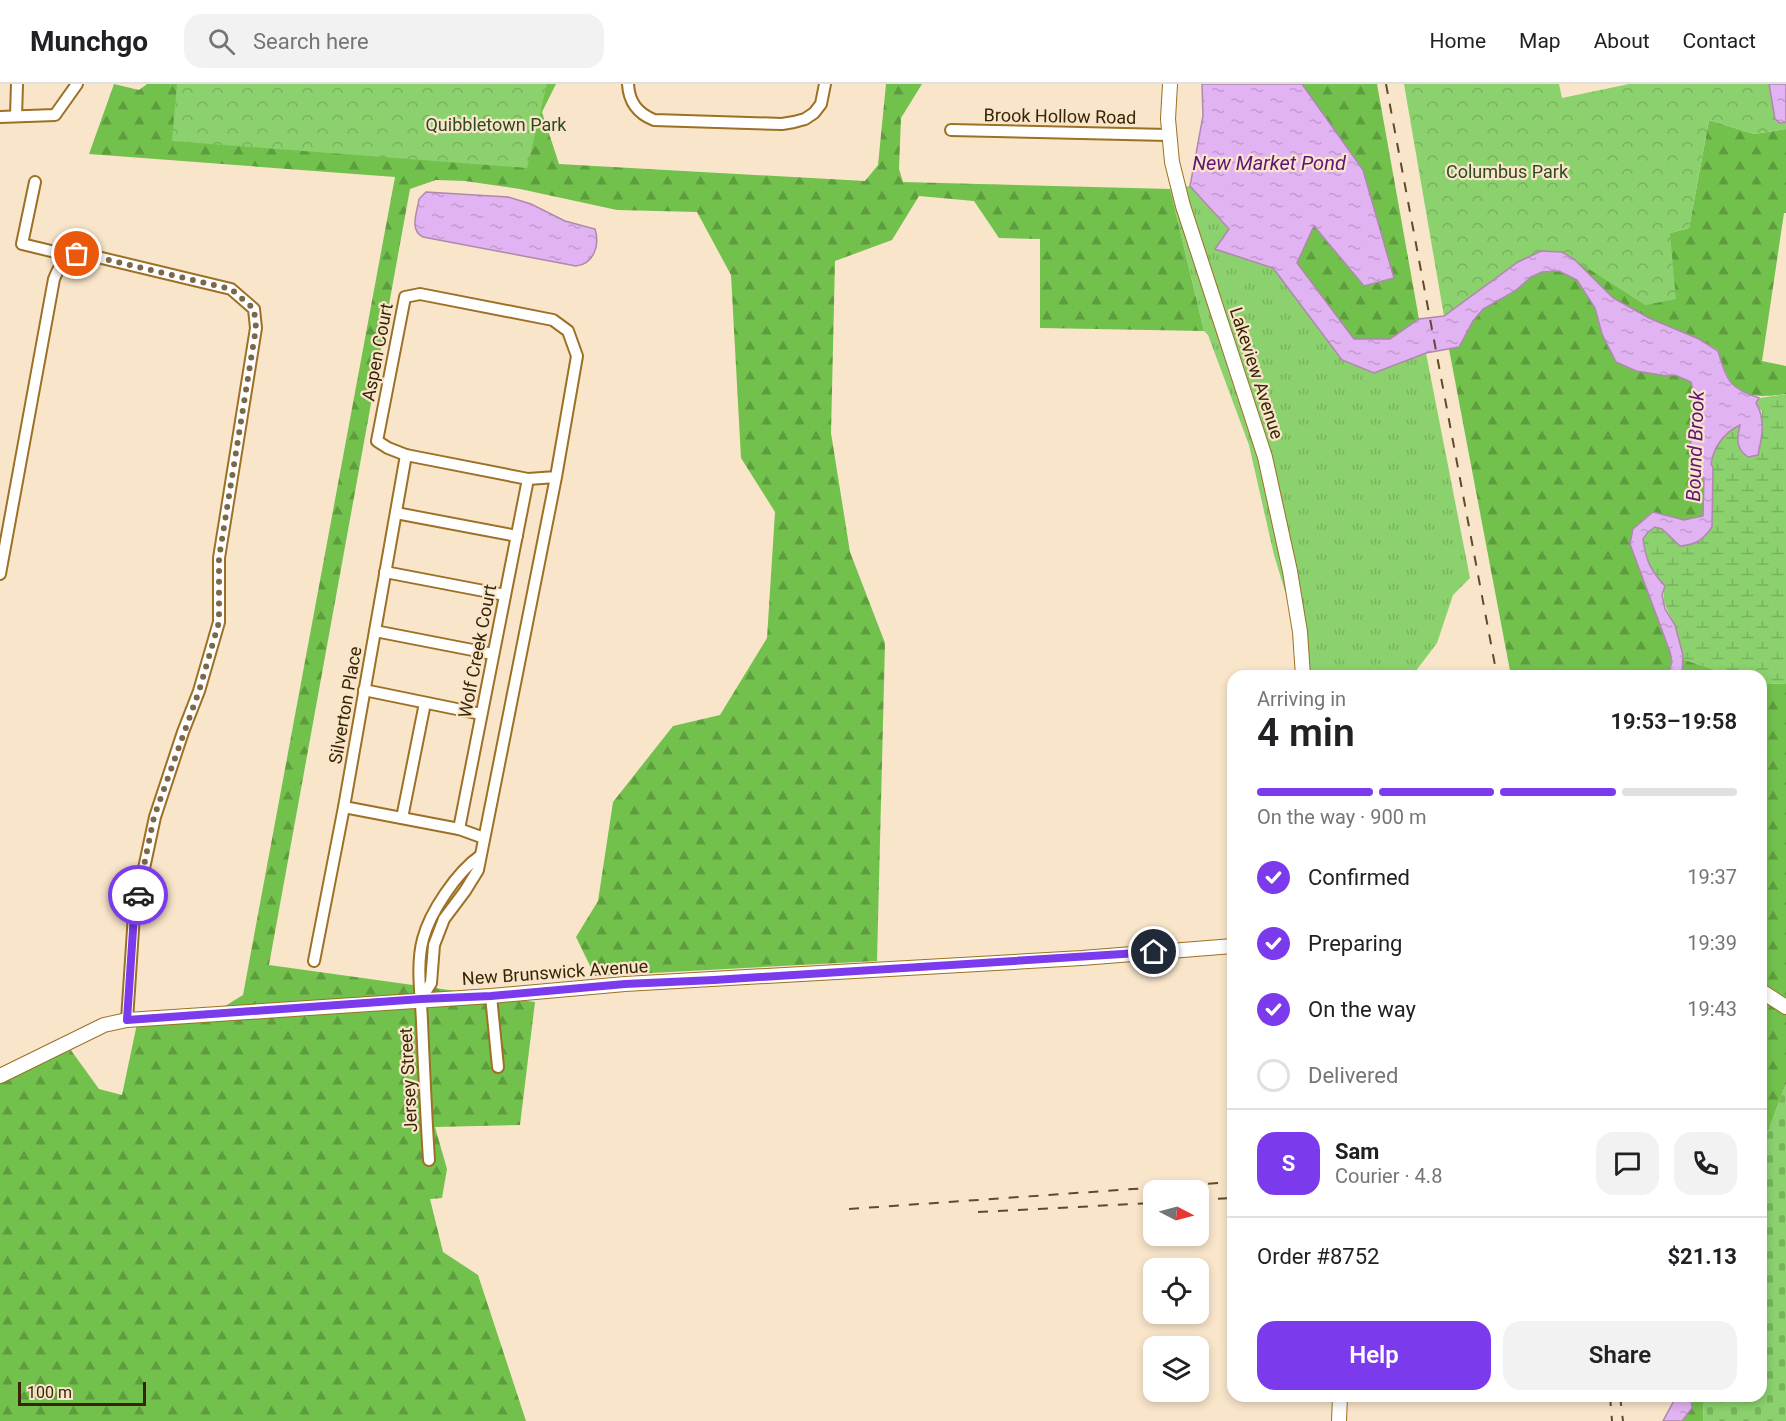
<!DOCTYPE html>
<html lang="en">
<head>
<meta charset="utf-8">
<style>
	body { margin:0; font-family:Roboto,sans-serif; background:#f2f2f2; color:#202124; height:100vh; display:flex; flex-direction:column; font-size:22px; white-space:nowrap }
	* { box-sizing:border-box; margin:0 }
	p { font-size:20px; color:#757577 }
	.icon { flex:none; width:33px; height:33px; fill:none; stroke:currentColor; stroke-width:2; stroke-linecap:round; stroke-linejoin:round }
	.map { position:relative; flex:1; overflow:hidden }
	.drawer { position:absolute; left:1227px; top:586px; width:540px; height:732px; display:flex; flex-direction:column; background:#fff; border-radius:18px; box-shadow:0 3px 9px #0003 }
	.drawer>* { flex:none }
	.needle { width:39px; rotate:96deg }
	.fabs { position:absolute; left:1143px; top:1096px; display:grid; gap:12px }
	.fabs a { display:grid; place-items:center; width:66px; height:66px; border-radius:12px; background:#fff; box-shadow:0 3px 9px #0003; font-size:30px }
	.scale { position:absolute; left:18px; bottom:15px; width:128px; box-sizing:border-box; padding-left:6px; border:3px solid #372505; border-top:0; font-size:16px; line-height:21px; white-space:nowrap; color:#372505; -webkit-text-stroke:4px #f9e5ca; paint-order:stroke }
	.pin { position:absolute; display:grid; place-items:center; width:51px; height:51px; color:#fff; margin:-26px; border:3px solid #fff; border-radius:50%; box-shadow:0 2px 6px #0007 }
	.courier { position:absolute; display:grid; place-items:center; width:60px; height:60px; margin:-30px; border:4px solid #7c3aed; border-radius:50%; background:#fff; color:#222; box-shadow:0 2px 8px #0007 }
	.head em { font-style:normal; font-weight:600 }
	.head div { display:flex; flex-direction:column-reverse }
	.head { display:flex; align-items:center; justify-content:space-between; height:102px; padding:0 30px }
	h1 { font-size:39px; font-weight:600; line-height:45px }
	.bar { display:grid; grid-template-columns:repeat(4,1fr); gap:9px 6px; align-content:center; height:72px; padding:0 30px }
	.bar i { height:8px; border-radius:4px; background:#e0e0e0 }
	.bar .on { background:#7c3aed }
	.bar p { grid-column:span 4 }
	.line { display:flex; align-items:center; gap:15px; padding:0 30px; border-top:2px solid #e0e0e0 }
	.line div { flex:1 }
	.round { display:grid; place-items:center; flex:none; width:63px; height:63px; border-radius:18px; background:#f2f2f2 }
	ol { padding:0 30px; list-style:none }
	li { display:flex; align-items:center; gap:18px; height:66px }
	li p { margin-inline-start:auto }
	li .icon { padding:6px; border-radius:50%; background:#7c3aed; color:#fff; stroke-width:4 }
	li:last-child { color:#757577 }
	li i { width:33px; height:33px; border:3px solid #e0e0e0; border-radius:50% }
	.cta { display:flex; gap:12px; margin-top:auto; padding:12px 30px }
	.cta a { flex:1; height:69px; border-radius:18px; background:#7c3aed; color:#fff; font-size:24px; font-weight:600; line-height:69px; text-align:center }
	.cta a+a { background:#f2f2f2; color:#202124 }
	header { display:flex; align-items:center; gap:36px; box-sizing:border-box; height:84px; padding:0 30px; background:#fff; border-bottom:2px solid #e0e0e0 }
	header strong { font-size:28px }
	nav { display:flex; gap:33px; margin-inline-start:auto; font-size:21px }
	.search { width:420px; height:54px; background:#f2f2f2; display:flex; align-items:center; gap:15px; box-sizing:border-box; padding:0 21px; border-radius:18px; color:#757577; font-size:22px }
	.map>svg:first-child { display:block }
	.grass { fill:url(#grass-tufts) }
	.forest { fill:url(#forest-firs) }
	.wetland { fill:url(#wetland-marsh) }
	.cemetery { fill:url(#cemetery-stones) }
	.park { fill:url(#park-crowns) }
	.water { fill:url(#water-ripples); stroke:#af88ac; stroke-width:1.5 }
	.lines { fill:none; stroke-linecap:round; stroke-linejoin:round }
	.street-casing { stroke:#9c7025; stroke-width:14 }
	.secondary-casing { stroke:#9c7025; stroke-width:16 }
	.street { stroke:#fff; stroke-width:10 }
	.secondary { stroke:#fff; stroke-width:14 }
	.rail { stroke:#5e4b2c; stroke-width:2; stroke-dasharray:10 10; stroke-linecap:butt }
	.done { stroke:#7b684a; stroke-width:6; stroke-dasharray:0 10.8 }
	.route { stroke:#7c3aed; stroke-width:8 }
	.labels { text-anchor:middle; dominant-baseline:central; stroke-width:4.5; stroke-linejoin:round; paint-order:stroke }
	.street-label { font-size:18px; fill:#372505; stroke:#f9e5ca }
	.park-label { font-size:18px; fill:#2c4b1e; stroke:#f9e5ca }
	.water-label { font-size:20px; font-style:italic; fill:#601576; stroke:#f9e5ca }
</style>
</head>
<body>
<header>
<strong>Munchgo</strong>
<div class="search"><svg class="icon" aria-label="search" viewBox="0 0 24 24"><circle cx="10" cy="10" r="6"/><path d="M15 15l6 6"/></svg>Search here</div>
<nav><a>Home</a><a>Map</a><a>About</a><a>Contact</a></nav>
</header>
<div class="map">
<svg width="1786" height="1337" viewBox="0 0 1786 1337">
	<defs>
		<pattern id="grass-tufts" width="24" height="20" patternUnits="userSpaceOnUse" patternTransform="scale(1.5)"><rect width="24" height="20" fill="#8bd16d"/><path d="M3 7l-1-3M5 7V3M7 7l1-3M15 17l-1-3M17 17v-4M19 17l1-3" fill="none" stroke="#79b35d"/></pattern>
		<pattern id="forest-firs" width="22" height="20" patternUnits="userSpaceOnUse" patternTransform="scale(1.5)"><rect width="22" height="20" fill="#72c14d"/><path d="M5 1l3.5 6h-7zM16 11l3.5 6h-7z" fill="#5e9d3e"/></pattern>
		<pattern id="wetland-marsh" width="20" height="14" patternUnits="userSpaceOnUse" patternTransform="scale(1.5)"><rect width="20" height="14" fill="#8bd16d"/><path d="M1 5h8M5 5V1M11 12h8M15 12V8" fill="none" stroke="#79b35d"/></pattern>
		<pattern id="cemetery-stones" width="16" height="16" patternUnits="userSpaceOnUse" patternTransform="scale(1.5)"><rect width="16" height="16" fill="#8bd16d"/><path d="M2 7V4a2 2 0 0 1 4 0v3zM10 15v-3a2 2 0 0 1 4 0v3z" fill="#79b35d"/></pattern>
		<pattern id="park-crowns" width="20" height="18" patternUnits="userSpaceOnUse" patternTransform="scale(1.5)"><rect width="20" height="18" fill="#8bd16d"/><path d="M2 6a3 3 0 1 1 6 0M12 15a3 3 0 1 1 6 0" fill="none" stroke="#79b35d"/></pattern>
		<pattern id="water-ripples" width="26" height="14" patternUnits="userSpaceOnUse" patternTransform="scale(1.5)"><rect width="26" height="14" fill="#e2b3f3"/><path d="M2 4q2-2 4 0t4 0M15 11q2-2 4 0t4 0" fill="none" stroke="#c29acf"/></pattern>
	</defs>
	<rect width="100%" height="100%" fill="#f9e5ca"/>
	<path class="grass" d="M1190 102 1229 146 1216 165 1273 184 1342 276 1374 289 1426 269 1470 494 1453 511 1437 559 1412 592H1298L1295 540 1274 471 1249 361 1208 251 1204 247 1170 105Z"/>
	<g class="forest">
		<path d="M114 0 139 6 147 0H556L542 28 559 80 865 97 878 81 886 0H922L901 34 899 85 903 98 1170 105 1204 247 1040 244V155L999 154 974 117 919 112 892 156 835 177 831 349 850 468 885 559 877 877 595 892 576 853 598 817 613 718 673 642 720 631 767 554 775 428 741 374 731 191 697 128 617 126 520 105 465 97 436 96 410 105 269 881 535 918 520 1041 435 1043 447 1085 442 1114 430 1115 443 1168 478 1191 526 1337H0V990L65 958 99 1005 122 1011 138 935 207 933 243 911 395 93 89 70Z"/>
		<path d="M1302 0H1377L1419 235 1390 255H1354L1297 179 1314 142 1364 202 1363 86Z"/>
		<path d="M1709 36 1754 50 1786 45V129H1784L1762 277 1786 282V310C1741 316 1731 310 1718 266 1685 246 1646 237 1614 214 1599 204 1587 188 1574 175L1646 221 1670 149 1689 144Z"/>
		<path d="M1559 187 1577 195 1595 224 1602 250 1616 278 1667 292 1675 291 1691 298 1696 318 1690 364 1704 395 1703 432 1684 436 1652 428 1633 445 1670 568 1672 577 1667 592H1511L1449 265 1459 263 1473 237 1483 225 1515 207 1531 193 1542 188Z"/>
		<path d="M1682 575 1734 592H1682Z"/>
		<path d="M1761 599 1786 600V1000L1761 1066Z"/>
		<path d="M1691 1313H1704L1703 1337H1682L1692 1324Z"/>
	</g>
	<path class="wetland" d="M1786 310V600L1761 599V592H1734L1682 575C1680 564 1679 552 1675 542 1669 526 1660 521 1665 502 1650 486 1647 476 1643 455L1648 448 1655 443 1662 444 1672 455 1706 451 1712 443 1713 384 1711 381C1714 362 1724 349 1741 340L1762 351V328L1756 319 1759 314Z"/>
	<path class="cemetery" d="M1786 1000V1337H1703L1704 1313 1761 1312V1066Z"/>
	<g class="park">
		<path d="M177 0H547L527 84 172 57Z"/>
		<path d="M1404 0H1559L1562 14 1629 0H1786V45L1754 50 1709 36 1689 144 1670 149 1676 215 1646 221 1562 168 1518 178 1444 232Z"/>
	</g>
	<g class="water">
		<path d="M1202 0H1302L1363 86 1394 194 1364 202 1314 142 1297 179 1354 255H1390L1419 235 1444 232 1518 178 1541 167 1562 168 1574 175 1613 214 1649 234 1699 255 1718 267C1727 296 1728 304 1759 314L1756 319C1766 335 1762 353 1758 371L1748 373C1735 364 1737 354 1740 341 1724 349 1714 362 1711 380L1713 383 1712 443C1703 456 1696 461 1680 462L1662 445 1655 443 1648 448 1643 455C1646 476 1650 486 1665 502L1662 511 1665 525 1675 541 1683 571 1682 592H1667L1672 578 1670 568 1630 460 1633 445 1653 428 1684 436 1703 432 1704 395 1691 381 1690 364 1696 318 1691 298 1675 291 1667 292 1636 287 1616 278 1602 250 1595 224 1577 196 1559 187 1542 188 1531 193 1515 207 1483 225 1473 237 1459 263 1426 269 1374 289 1342 276 1273 184 1215 165 1229 145 1190 102 1203 32Z"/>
		<path d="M1769 0H1786V38L1780 39 1775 35Z"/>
		<path d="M426 108 508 113 531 120 565 137 595 145C600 161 594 180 576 182L423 153C409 146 417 129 419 115Z"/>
		<path d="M1676 1313H1691L1692 1324 1682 1337H1663Z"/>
	</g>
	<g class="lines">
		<g class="street-casing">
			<g id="street">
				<path d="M628 0C629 18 637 29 654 36L782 40 794 38 805 35 814 29 821 20 825 0"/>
				<path d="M16 32 17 0"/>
				<path d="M0 33 55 31 77 0"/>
				<path d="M951 46 1168 51"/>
				<path d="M35 98 22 160 72 172"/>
				<path d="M396 429 517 452"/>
				<path d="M385 488 505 511"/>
				<path d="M0 490 54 195C61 177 68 170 89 171L231 205 254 225 256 244 219 474V538L199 607 183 648 155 733 134 831 127 936"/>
				<path d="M375 547 493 570"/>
				<path d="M364 606 481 630"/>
				<path d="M344 723 459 745 484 754"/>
				<path d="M402 734 425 619"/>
				<path d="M459 745 528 395"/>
				<path d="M314 877 344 723 406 371"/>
				<path d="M491 912 498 983"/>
				<path d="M421 915 431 899 434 861 444 835 465 807 478 786 556 393 577 272 568 247 553 236 420 210 405 213 377 357 388 364 406 371 528 395 556 393"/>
				<path d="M429 1076C426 1030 424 984 422 938 421 911 416 881 423 855 430 828 457 788 480 772"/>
			</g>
		</g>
		<g class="secondary-casing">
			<g id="secondary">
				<path d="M1170 0 1168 35 1172 78 1183 122 1265 373 1290 487 1300 548 1303 592"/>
				<path d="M1761 907 1786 923"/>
				<path d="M0 992 104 941 127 936 491 912 625 900 1082 874 1233 862"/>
				<path d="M1339 1337 1340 1312"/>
			</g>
		</g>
		<use href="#street" class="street"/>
		<use href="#secondary" class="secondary"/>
		<g class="rail">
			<path d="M1386 0 1497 592"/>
			<path d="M1198 1116 1233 1114"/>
			<path d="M849 1125 1233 1098"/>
			<path d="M978 1128 1154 1119"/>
			<path d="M1610 1312 1612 1337"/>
			<path d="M1620 1312 1623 1337"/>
		</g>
	</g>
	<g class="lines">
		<path class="done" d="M77 170 88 171 231 205 254 225 256 244 219 474V538L199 607 154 733 138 811"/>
		<path class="route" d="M138 811 134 831 127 936 421 915 491 912 625 900 714 896 1154 868"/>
	</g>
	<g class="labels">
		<g class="street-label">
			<text transform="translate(1060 32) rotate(1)">Brook Hollow Road</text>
			<text transform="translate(377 268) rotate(-79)">Aspen Court</text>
			<text transform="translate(1257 289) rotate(72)">Lakeview Avenue</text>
			<text transform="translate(477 567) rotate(-79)">Wolf Creek Court</text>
			<text transform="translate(345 621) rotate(-80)">Silverton Place</text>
			<text transform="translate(555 888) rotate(-4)">New Brunswick Avenue</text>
			<text transform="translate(408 996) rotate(-93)">Jersey Street</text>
		</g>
		<g class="park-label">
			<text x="496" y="40">Quibbletown Park</text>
			<text x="1507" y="87">Columbus Park</text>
		</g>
		<g class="water-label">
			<text x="1269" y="79">New Market Pond</text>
			<text transform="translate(1695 362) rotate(-88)">Bound Brook</text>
		</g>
	</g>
</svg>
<div class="fabs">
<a><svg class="needle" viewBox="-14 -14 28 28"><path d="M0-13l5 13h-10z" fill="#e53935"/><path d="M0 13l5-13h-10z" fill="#757577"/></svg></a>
<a><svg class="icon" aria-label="locate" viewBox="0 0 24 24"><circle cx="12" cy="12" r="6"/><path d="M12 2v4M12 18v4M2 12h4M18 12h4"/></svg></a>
<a><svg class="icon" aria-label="layers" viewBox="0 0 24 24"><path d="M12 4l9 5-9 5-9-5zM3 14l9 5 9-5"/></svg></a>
</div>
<div class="scale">100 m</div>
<div class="pin" style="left:77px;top:170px;background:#ea580c"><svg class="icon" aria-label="bag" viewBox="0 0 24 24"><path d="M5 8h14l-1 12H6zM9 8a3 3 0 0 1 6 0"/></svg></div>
<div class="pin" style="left:1154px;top:868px;background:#1f2937"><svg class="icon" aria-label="home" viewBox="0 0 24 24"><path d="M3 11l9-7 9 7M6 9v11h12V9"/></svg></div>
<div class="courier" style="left:138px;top:811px"><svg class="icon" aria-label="car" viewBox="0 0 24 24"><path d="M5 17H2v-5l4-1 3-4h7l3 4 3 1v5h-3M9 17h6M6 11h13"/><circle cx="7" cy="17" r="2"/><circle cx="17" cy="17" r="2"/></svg></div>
<section class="drawer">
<div class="head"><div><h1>4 min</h1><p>Arriving in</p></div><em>19:53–19:58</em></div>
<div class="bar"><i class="on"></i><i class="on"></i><i class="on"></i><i></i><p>On the way · 900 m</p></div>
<ol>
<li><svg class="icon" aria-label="check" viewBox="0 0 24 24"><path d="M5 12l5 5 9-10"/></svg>Confirmed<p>19:37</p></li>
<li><svg class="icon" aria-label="check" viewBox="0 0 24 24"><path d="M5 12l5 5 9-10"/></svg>Preparing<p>19:39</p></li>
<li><svg class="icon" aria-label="check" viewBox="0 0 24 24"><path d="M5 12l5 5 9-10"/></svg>On the way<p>19:43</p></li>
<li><i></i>Delivered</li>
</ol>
<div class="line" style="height:108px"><b class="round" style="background:#7c3aed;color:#fff">S</b><div><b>Sam</b><p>Courier · 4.8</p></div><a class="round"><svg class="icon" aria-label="chat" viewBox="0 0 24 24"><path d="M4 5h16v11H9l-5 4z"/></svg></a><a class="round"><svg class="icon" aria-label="phone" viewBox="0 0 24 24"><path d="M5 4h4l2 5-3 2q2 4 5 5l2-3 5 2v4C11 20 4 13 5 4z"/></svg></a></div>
<div class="line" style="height:78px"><div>Order #8752</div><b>$21.13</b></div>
<div class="cta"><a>Help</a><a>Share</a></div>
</section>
</div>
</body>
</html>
